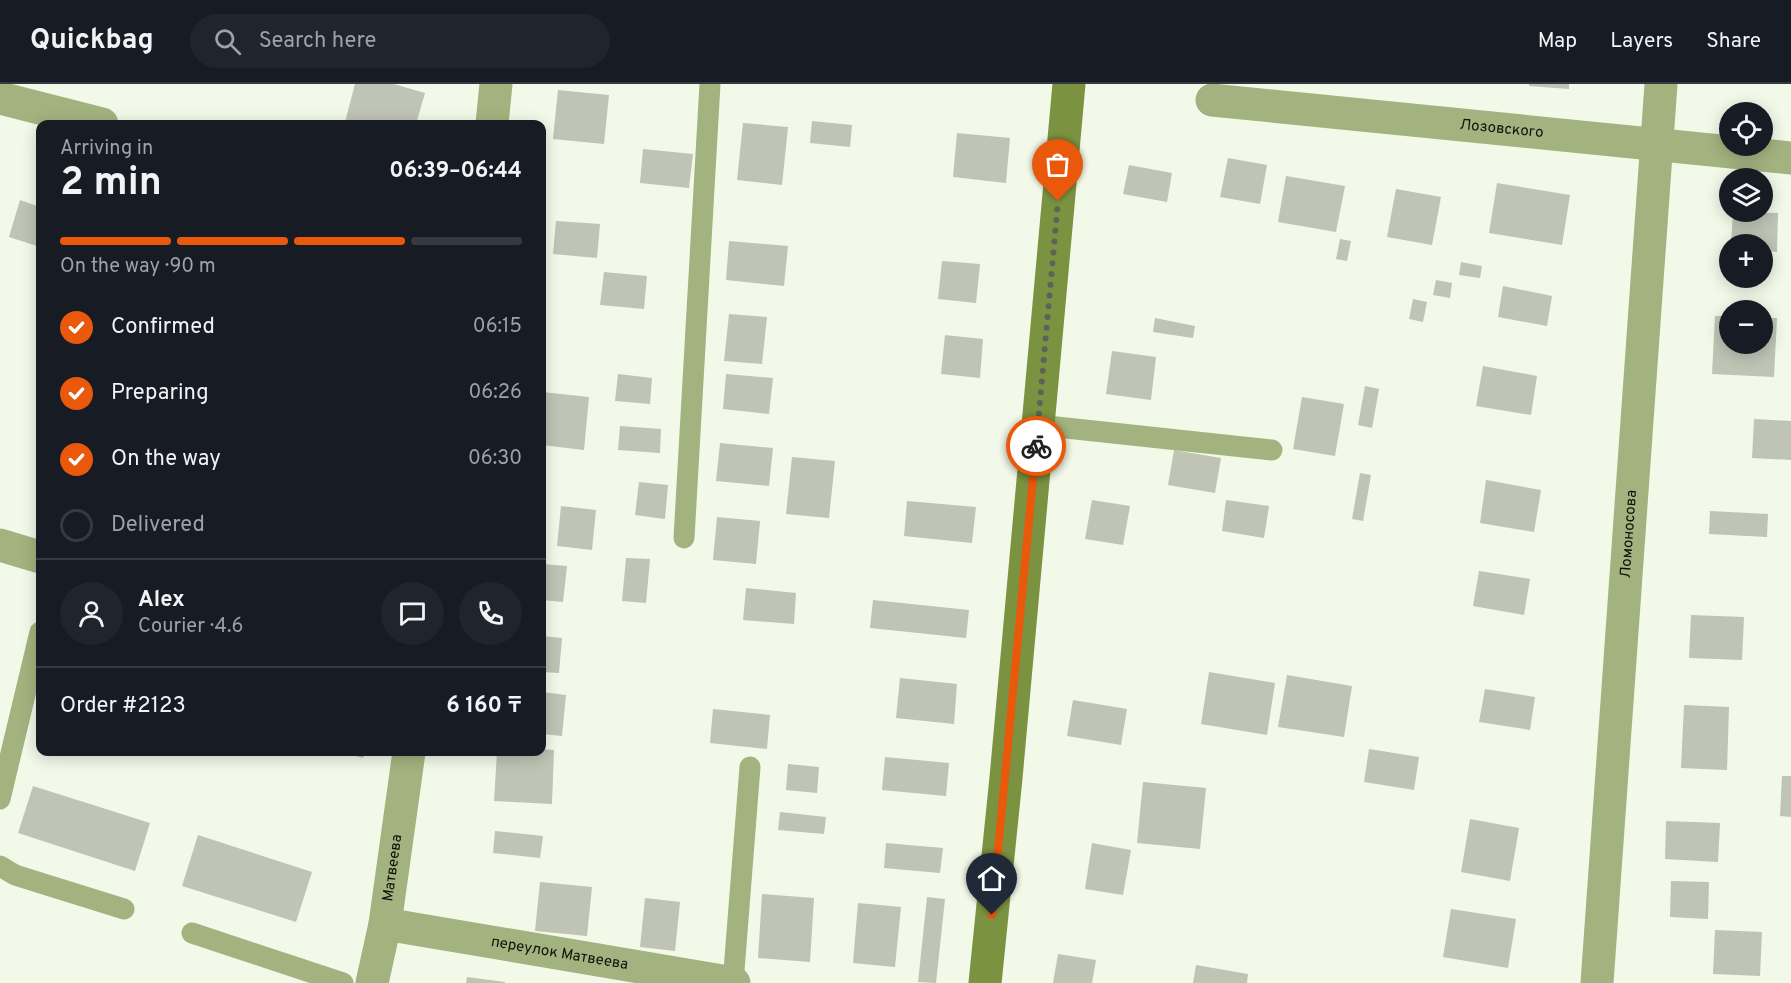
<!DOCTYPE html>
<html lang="en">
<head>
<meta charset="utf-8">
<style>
	body { margin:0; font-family:Overpass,sans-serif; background:#20242c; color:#f1f3f6; height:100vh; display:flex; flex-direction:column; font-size:22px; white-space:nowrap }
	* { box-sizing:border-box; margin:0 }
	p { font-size:20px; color:#9ea1a6 }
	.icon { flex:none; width:33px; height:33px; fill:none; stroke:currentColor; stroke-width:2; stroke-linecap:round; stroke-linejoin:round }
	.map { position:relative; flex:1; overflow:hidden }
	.details { position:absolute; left:36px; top:36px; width:510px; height:636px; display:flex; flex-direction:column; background:#171b24; border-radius:12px; box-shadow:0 3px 15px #0003 }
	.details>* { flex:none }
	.tools { position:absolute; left:1719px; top:18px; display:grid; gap:12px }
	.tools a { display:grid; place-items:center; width:54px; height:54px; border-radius:50%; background:#171b24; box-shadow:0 3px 15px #0003; font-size:30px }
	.pin { position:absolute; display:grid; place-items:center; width:51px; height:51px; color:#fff; margin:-62px -26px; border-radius:50% 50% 50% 0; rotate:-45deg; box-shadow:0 0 6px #0007 }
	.pin .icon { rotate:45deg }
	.courier { position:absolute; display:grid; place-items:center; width:60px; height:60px; margin:-30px; border:4px solid #ea580c; border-radius:50%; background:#fff; color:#222; box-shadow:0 2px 8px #0007 }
	.headline em { font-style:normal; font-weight:700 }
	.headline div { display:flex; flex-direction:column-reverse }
	.headline { display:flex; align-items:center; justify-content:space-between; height:102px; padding:0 24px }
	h1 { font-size:39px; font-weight:700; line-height:45px }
	.bar { display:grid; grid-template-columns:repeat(4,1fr); gap:9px 6px; align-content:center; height:72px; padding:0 24px }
	.bar i { height:8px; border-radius:4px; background:#363941 }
	.bar .on { background:#ea580c }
	.bar p { grid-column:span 4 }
	.line { display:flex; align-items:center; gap:15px; padding:0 24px; border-top:2px solid #363941 }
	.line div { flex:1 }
	.round { display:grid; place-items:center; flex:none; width:63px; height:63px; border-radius:32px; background:#20242c }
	ol { padding:0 24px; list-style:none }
	li { display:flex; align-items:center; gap:18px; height:66px }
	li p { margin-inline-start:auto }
	li .icon { padding:6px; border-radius:50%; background:#ea580c; color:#fff; stroke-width:4 }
	li:last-child { color:#9ea1a6 }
	li i { width:33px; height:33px; border:3px solid #363941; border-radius:50% }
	header { display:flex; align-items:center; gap:36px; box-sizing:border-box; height:84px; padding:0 30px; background:#171b24; border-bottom:2px solid #363941 }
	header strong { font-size:28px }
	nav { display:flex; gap:33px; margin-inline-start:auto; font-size:21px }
	.search { width:420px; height:54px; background:#20242c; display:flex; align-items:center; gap:15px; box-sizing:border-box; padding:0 21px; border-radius:33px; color:#9ea1a6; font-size:22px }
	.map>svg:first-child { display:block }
	.building { fill:#bfc4b5 }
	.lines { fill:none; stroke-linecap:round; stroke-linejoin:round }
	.lane { stroke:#a2b37f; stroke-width:21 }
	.street { stroke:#a2b37f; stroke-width:33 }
	.secondary { stroke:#7b9240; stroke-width:33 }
	.done { stroke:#5e6258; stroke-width:6; stroke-dasharray:0 10.8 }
	.route { stroke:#ea580c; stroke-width:8 }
	.labels { text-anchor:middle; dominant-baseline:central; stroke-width:4.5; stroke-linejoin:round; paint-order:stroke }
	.street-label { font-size:15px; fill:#0e100a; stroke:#fff }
</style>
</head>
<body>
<header>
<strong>Quickbag</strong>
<div class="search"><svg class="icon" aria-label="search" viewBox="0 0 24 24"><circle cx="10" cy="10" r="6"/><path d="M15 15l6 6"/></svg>Search here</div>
<nav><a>Map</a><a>Layers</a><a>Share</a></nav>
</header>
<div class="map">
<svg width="1791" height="899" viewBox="0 0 1791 899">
	<rect width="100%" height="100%" fill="#f3f9e9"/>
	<g class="building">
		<path d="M355 0H394L425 9 416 40H352L345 38Z"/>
		<path d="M1529 0H1569V5L1529 2Z"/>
		<path d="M558 6 609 11 604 60 553 55Z"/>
		<path d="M812 37 852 41 850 63 810 59Z"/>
		<path d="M743 39 788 43 782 101 737 96Z"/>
		<path d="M957 49 1010 54 1006 99 953 93Z"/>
		<path d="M643 65 693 70 689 104 640 99Z"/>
		<path d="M1228 74 1267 81 1260 120 1220 113Z"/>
		<path d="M1129 81 1172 89 1167 118 1123 110Z"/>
		<path d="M1286 92 1345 102 1336 148 1278 138Z"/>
		<path d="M1497 99 1570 111 1562 161 1489 149Z"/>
		<path d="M1396 105 1441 113 1432 161 1387 153Z"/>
		<path d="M20 116 40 123V163L9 153Z"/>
		<path d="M1733 128 1778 129 1777 168 1762 167V160H1731Z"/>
		<path d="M556 137 600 140 597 174 553 170Z"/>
		<path d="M1340 155 1351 157 1347 177 1336 175Z"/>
		<path d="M729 157 788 162 784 202 726 196Z"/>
		<path d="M942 177 980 180 976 219 938 215Z"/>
		<path d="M1461 178 1482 182 1480 194 1459 191Z"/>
		<path d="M604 188 647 192 644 225 600 221Z"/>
		<path d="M1436 196 1452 199 1450 214 1433 211Z"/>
		<path d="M1503 202 1552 212 1547 242 1498 233Z"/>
		<path d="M1413 215 1427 218 1423 238 1409 235Z"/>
		<path d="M729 230 767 233 762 280 724 277Z"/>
		<path d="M1715 232H1730V260H1762V234H1777L1774 293 1712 290Z"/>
		<path d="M1155 234 1195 242 1193 254 1153 248Z"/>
		<path d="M945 251 983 255 980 294 941 290Z"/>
		<path d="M1112 267 1156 273 1151 316 1106 310Z"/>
		<path d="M1483 282 1537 292 1531 331 1476 322Z"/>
		<path d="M618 290 652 294 650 320 615 317Z"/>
		<path d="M726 290 773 294 769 330 723 325Z"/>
		<path d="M1365 302 1379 305 1372 344 1358 341Z"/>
		<path d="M542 308 589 313 584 366 542 361Z"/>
		<path d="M1302 313 1344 320 1335 372 1293 365Z"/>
		<path d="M1754 335 1791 337V376L1752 374Z"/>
		<path d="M620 342 661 345 660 369 618 366Z"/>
		<path d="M720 359 773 364 769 402 716 397Z"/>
		<path d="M1174 366 1221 374 1215 409 1168 401Z"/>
		<path d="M792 373 835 377 829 434 786 430Z"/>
		<path d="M1360 389 1371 391 1363 437 1352 435Z"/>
		<path d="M1486 396 1541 406 1534 448 1480 439Z"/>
		<path d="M639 398 668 401 665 435 635 431Z"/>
		<path d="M1092 416 1130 422 1123 461 1085 455Z"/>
		<path d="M1226 416 1269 422 1264 454 1222 447Z"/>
		<path d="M907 417 976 423 972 459 904 452Z"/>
		<path d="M561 422 596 426 592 466 557 462Z"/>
		<path d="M1710 427 1768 430 1767 453 1709 450Z"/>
		<path d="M717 433 760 437 756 480 713 476Z"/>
		<path d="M626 474 650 475 646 519 622 517Z"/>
		<path d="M542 480 567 482 563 518 542 516Z"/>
		<path d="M1479 487 1530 495 1524 531 1473 522Z"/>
		<path d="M746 504 796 509 794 540 743 536Z"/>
		<path d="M873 516 969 526 966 554 870 544Z"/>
		<path d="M1691 531 1744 533 1742 576 1689 574Z"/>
		<path d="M542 552 562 554 559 589 542 588Z"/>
		<path d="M1209 588 1275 599 1267 651 1201 640Z"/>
		<path d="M1287 591 1352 602 1344 653 1278 643Z"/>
		<path d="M900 594 957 600 954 640 896 634Z"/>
		<path d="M1485 605 1535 613 1530 646 1479 638Z"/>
		<path d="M542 608 566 611 562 652 542 650Z"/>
		<path d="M1073 616 1127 625 1121 661 1067 652Z"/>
		<path d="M1684 621 1729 623 1727 686 1681 684Z"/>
		<path d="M713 625 770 631 767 665 710 659Z"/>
		<path d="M542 665 554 666 552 720 494 717 497 668H542Z"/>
		<path d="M1369 665 1419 673 1414 706 1364 698Z"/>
		<path d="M339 668H365L363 674Z"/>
		<path d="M885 673 949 679 946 712 882 706Z"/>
		<path d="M788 680 819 683 817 709 786 706Z"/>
		<path d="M1782 692H1791V733L1780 732Z"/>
		<path d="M1143 698 1206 704 1200 765 1137 759Z"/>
		<path d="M33 702 150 739 135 787 18 749Z"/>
		<path d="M780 728 826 733 824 750 778 746Z"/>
		<path d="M1470 735 1519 744 1510 797 1461 788Z"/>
		<path d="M1666 737 1720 739 1718 778 1665 775Z"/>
		<path d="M495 747 543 752 540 774 493 769Z"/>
		<path d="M198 751 312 788 296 838 182 802Z"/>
		<path d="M886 759 943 764 940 789 884 784Z"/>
		<path d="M1092 759 1131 766 1123 811 1085 805Z"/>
		<path d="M1671 797 1709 798 1708 835 1670 833Z"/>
		<path d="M540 798 592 803 587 852 535 847Z"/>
		<path d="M762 810 814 814 810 878 758 874Z"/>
		<path d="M927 813 945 815 936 899 918 898Z"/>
		<path d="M645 814 680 818 675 867 640 863Z"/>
		<path d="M858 819 901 823 895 883 853 879Z"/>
		<path d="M1451 825 1516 835 1508 884 1443 873Z"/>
		<path d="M1715 846 1762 848 1760 892 1713 890Z"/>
		<path d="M1058 870 1096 876 1092 899H1053Z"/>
		<path d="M1196 881 1248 890 1247 899H1193Z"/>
		<path d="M467 893 505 898V899H466Z"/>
	</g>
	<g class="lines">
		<g class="lane">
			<path d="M1038 341 1272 366"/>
			<path d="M684 454 710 0"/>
			<path d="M0 715 40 548"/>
			<path d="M0 782 15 791 124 825"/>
			<path d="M192 849 343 899"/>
			<path d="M733 899 750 683"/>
		</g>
		<g class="street">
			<path d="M0 14 102 40"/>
			<path id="s1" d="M1212 16 1791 74"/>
			<path d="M492 40 496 0"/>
			<path d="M0 461 40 473"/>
			<path id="s2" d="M385 840 734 899"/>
			<path id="s3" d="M372 899 385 840 409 668"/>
			<path id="s4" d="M1597 899 1661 0"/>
		</g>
		<path class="secondary" d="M985 899 1006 694 1069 0"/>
	</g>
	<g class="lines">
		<path class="done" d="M1036 362 1058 117"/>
		<path class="route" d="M992 831 1036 362"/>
	</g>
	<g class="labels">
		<g class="street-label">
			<text stroke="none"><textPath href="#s1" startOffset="291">Лозовского</textPath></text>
			<text stroke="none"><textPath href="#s4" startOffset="450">Ломоносова</textPath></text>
			<text stroke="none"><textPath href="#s3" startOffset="117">Матвеева</textPath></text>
			<text stroke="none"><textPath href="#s2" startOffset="177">переулок Матвеева</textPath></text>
		</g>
	</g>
</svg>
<div class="tools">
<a><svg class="icon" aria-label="locate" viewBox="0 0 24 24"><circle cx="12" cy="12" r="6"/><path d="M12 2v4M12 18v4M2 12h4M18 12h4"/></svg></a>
<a><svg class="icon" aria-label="layers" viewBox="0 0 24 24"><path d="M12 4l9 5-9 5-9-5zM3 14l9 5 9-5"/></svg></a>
<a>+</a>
<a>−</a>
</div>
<div class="pin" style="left:1058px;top:117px;background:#ea580c"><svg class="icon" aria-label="bag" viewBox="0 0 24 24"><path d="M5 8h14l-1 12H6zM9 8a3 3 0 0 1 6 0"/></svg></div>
<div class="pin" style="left:992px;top:831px;background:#1f2937"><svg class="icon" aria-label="home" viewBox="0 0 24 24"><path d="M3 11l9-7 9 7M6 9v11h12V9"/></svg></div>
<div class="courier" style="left:1036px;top:362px"><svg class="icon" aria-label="bike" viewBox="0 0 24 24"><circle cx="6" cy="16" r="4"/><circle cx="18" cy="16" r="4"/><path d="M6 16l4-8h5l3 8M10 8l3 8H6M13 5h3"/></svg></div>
<section class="details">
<div class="headline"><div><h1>2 min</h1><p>Arriving in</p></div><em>06:39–06:44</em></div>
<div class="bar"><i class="on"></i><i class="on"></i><i class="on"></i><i></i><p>On the way · 90 m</p></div>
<ol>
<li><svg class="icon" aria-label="check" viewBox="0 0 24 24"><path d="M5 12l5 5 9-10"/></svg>Confirmed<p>06:15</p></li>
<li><svg class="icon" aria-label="check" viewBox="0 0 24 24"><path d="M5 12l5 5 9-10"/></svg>Preparing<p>06:26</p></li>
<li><svg class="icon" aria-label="check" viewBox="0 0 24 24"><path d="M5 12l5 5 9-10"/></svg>On the way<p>06:30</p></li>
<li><i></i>Delivered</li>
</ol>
<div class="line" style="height:108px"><a class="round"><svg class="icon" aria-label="person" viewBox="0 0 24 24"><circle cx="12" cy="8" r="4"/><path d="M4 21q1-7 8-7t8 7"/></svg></a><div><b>Alex</b><p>Courier · 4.6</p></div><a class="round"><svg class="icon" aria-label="chat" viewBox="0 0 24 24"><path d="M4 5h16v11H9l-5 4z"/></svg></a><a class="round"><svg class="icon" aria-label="phone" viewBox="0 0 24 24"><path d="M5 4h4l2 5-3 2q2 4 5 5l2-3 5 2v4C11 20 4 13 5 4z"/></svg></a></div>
<div class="line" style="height:78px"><div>Order #2123</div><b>6 160 ₸</b></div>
</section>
</div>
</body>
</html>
